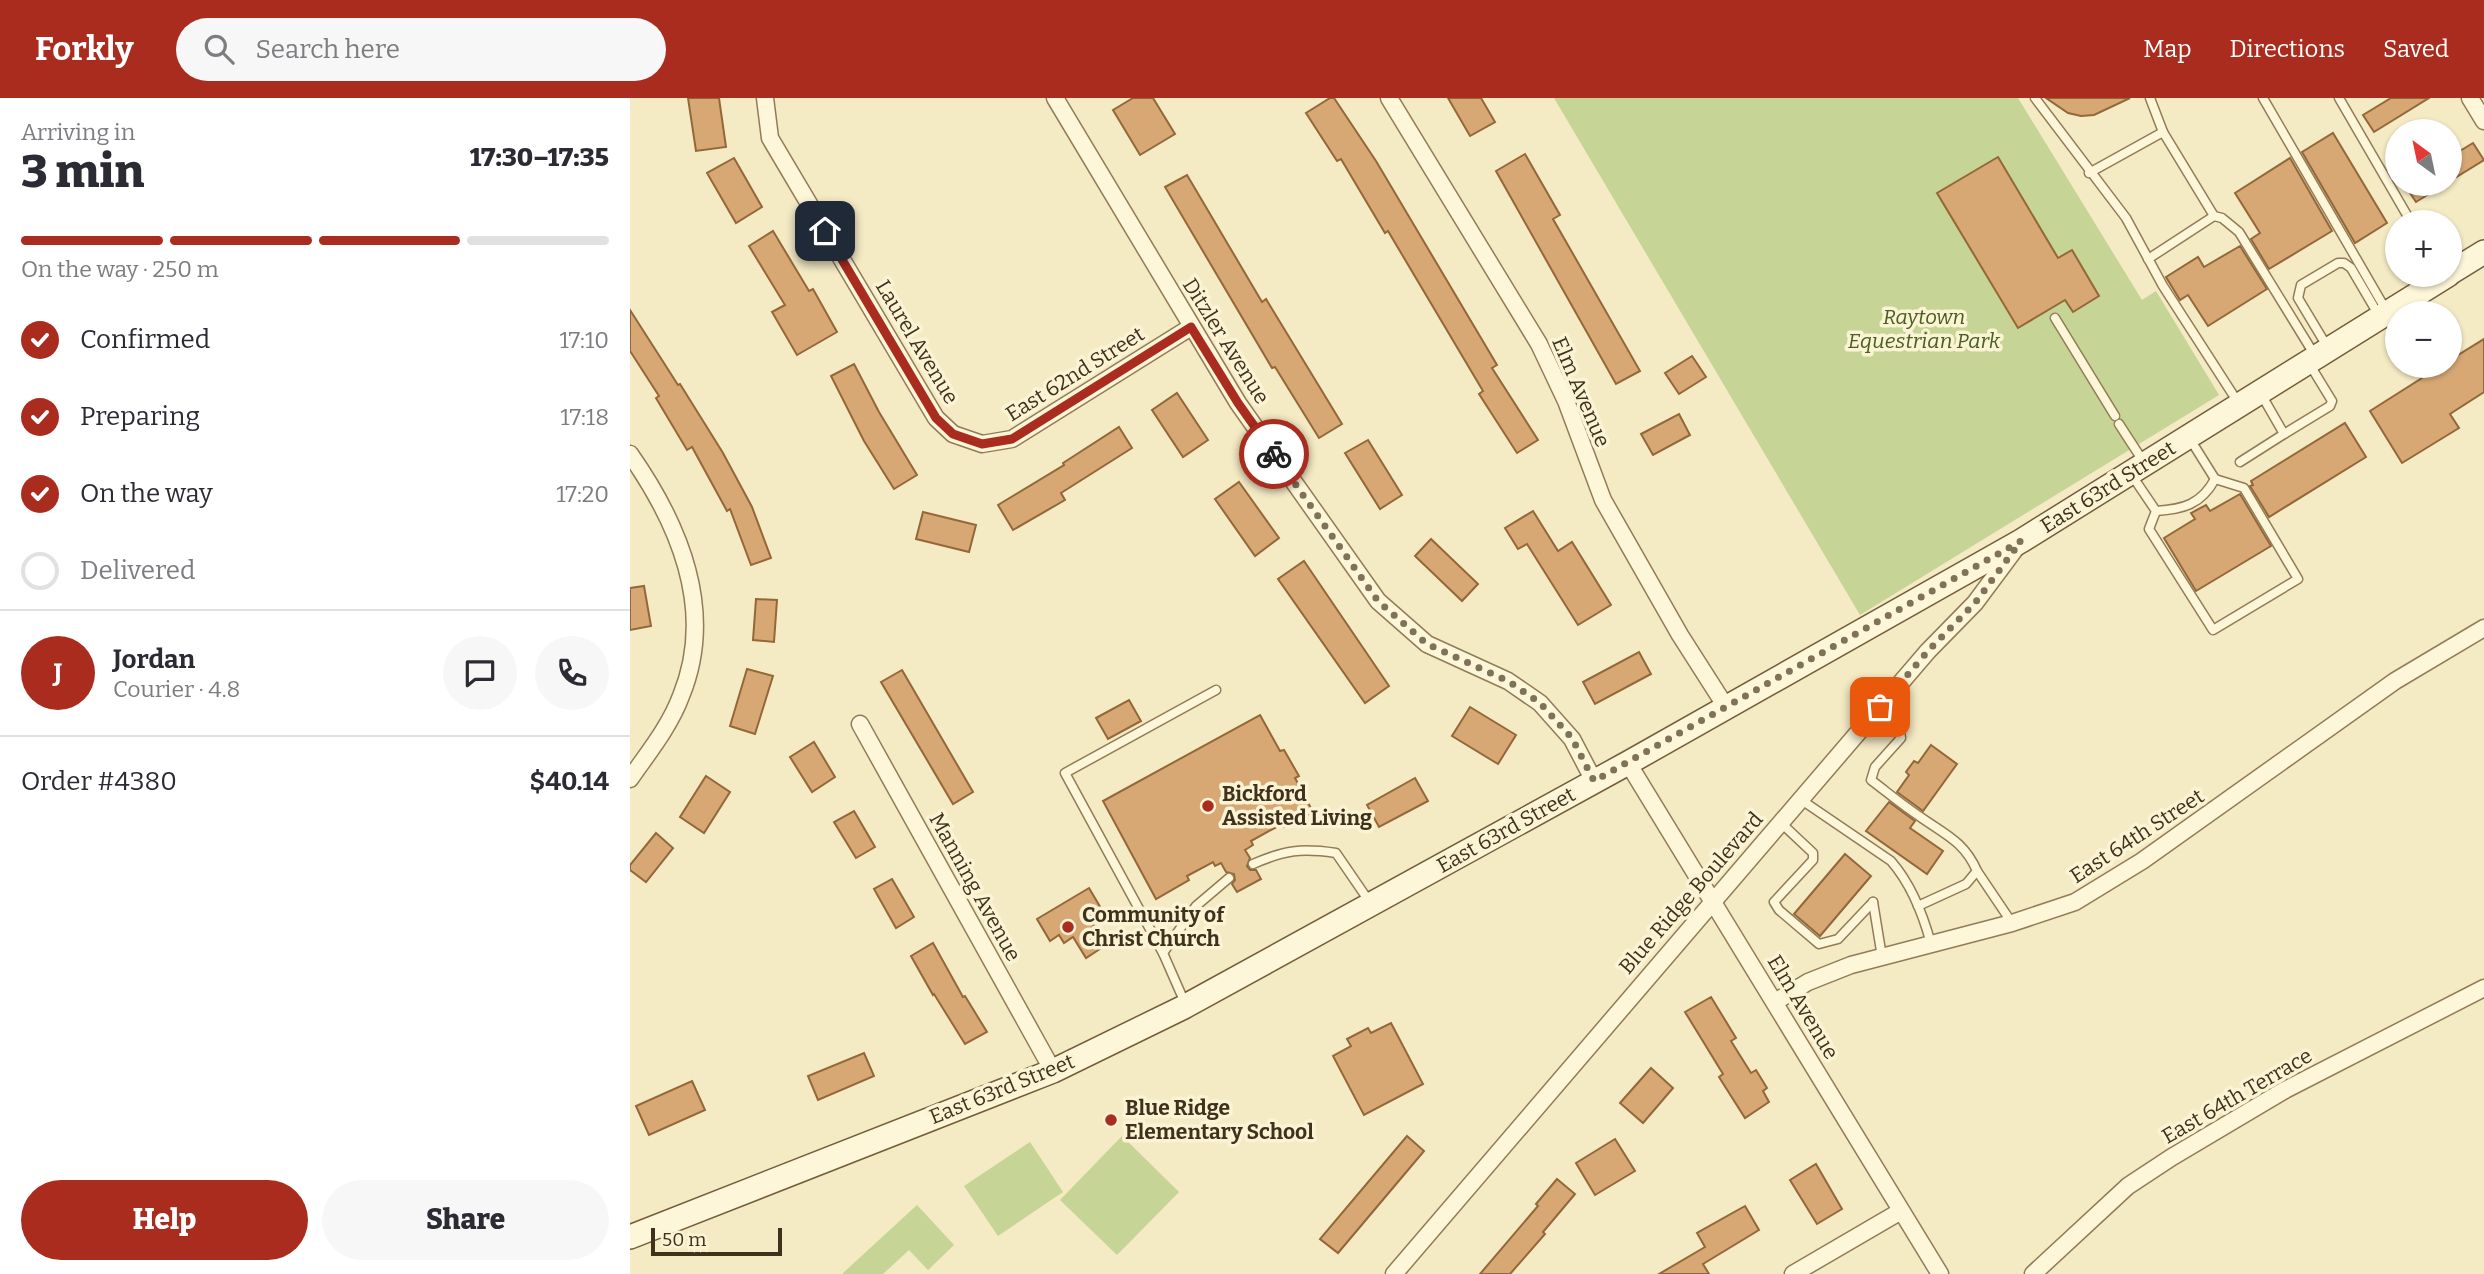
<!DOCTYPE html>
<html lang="en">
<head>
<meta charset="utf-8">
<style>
	body { margin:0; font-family:Bitter,serif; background:#f7f7f7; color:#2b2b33; height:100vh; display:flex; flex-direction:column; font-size:26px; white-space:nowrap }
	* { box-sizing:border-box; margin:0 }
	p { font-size:23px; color:#7c7c81 }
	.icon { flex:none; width:38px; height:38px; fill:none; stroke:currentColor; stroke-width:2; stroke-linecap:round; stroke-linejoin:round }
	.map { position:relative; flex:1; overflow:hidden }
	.panel { display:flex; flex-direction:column; background:#fff; width:630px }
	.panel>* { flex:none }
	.needle { width:46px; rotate:327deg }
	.tools { position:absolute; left:1755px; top:21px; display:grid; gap:14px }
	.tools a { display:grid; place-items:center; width:77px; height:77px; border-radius:50%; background:#fff; box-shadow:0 2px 5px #0004; font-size:35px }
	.scale { position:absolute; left:21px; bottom:18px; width:131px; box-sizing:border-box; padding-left:7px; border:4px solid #40311d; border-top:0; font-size:19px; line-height:24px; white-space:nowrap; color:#40311d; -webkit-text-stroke:5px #faf3d4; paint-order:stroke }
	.pin { position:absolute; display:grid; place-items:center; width:60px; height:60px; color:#fff; margin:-30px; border-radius:14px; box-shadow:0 4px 10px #0006 }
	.courier { position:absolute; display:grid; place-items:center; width:70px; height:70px; margin:-35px; border:5px solid #a92c1e; border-radius:50%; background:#fff; color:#222; box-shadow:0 2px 9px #0007 }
	.overview em { font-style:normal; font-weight:800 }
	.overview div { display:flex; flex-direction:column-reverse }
	.overview { display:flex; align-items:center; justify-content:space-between; height:119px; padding:0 21px }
	h1 { font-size:46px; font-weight:800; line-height:52px }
	.bar { display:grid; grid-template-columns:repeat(4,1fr); gap:10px 7px; align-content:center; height:84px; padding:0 21px }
	.bar i { height:9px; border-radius:5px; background:#e1e1e2 }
	.bar .on { background:#a92c1e }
	.bar p { grid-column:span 4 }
	.line { display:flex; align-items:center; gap:18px; padding:0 21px; border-top:2px solid #e1e1e2 }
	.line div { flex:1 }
	.round { display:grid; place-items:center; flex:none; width:74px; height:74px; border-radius:37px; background:#f7f7f7 }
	ol { padding:0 21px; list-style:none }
	li { display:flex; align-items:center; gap:21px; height:77px }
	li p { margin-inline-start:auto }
	li .icon { padding:7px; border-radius:50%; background:#a92c1e; color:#fff; stroke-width:4 }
	li:last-child { color:#7c7c81 }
	li i { width:38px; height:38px; border:4px solid #e1e1e2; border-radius:50% }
	.button { display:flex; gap:14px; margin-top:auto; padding:14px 21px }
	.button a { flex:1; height:80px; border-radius:42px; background:#a92c1e; color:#fff; font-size:28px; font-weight:800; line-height:80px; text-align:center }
	.button a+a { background:#f7f7f7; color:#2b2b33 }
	header { display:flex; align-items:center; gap:42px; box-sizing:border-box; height:98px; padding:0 35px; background:#a92c1e; color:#fff }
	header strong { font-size:33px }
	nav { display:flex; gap:38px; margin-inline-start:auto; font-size:24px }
	.search { width:490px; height:63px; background:#f7f7f7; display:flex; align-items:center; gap:18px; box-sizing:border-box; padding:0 24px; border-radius:38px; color:#7c7c81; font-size:26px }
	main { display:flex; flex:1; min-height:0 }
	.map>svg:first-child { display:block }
	.green { fill:#c6d495 }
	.building { fill:#d7a874; stroke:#946739; stroke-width:2 }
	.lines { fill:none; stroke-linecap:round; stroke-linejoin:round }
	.service-casing { stroke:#927c57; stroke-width:11 }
	.minor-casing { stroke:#927c57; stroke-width:19 }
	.secondary-casing { stroke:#735d3a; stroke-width:26 }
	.service { stroke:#fdf6d9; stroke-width:8 }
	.minor { stroke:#fdf6d9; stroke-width:16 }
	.secondary { stroke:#fdf6d9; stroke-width:23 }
	.done { stroke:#7f7257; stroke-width:7; stroke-dasharray:0 12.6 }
	.route { stroke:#a92c1e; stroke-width:9 }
	.poi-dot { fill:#a92c1e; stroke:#faf3d4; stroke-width:2.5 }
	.labels { text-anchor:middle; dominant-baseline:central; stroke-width:7; stroke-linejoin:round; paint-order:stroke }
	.park-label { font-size:21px; font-style:italic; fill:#495f21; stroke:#faf3d4 }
	.street-label { font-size:21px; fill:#40311d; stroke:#faf3d4 }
	.poi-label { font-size:21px; font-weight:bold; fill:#40311d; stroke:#faf3d4; text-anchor:start }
</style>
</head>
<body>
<header>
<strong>Forkly</strong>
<div class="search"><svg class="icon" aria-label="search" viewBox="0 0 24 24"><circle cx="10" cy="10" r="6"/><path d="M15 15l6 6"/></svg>Search here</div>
<nav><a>Map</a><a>Directions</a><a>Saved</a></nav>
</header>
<main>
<section class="panel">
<div class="overview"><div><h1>3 min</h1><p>Arriving in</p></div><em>17:30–17:35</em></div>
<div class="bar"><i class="on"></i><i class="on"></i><i class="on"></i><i></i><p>On the way · 250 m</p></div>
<ol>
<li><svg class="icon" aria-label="check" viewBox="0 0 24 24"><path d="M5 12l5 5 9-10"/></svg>Confirmed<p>17:10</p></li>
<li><svg class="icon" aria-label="check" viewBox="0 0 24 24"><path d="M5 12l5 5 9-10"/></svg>Preparing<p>17:18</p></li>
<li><svg class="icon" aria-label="check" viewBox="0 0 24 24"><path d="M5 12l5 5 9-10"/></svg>On the way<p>17:20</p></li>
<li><i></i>Delivered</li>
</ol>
<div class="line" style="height:126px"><b class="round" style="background:#a92c1e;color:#fff">J</b><div><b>Jordan</b><p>Courier · 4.8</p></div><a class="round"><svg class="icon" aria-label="chat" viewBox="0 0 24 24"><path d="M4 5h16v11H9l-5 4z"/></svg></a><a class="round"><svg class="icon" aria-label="phone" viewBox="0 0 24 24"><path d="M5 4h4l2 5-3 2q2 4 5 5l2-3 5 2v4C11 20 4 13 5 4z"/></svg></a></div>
<div class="line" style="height:91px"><div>Order #4380</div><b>$40.14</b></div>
<div class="button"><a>Help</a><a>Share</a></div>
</section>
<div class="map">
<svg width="1854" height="1176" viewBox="0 0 1854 1176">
	<rect width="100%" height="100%" fill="#f4eac4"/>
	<g class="green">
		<path d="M924 0H1388L1512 202 1526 193 1589 297 1230 517Z"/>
		<path d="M492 1038 549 1094 487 1157 430 1102Z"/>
		<path d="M400 1044 433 1094 368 1138 334 1088Z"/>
		<path d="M287 1107 324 1147 298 1172 279 1152 253 1176H212Z"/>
	</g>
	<g class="building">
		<path d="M58 0H89L96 49 66 53Z"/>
		<path d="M503 0H523L545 36 510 57 483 12Z"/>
		<path d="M700 0H704L746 63 867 267 862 270 908 342 887 355 849 296 853 293 758 133 755 135 711 61 707 63 676 15Z"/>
		<path d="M818 0H851L865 24 840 38Z"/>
		<path d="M1416 0H1500L1464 17 1451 18 1438 15Z"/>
		<path d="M1761 0H1799L1744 34 1733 17Z"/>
		<path d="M1703 35 1757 125 1725 145 1672 54Z"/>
		<path d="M1843 45 1854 62 1820 83V59Z"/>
		<path d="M895 56 930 117 923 121 1010 273 986 286 866 73Z"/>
		<path d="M1368 59 1428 160 1442 152 1469 198 1443 214 1435 202 1388 230 1307 95Z"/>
		<path d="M104 60 132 109 106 125 77 75Z"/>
		<path d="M1660 60 1702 133 1639 171 1621 141 1630 135 1605 95Z"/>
		<path d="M557 77 632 204 636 201 712 326 689 340 645 269 642 270 535 89Z"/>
		<path d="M1774 86H1815L1786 104Z"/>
		<path d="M143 133 179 193 183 191 207 234 167 257 142 214 155 207 119 148Z"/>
		<path d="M1610 148 1637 191 1578 228 1558 197 1550 202 1536 179 1568 159 1574 169Z"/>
		<path d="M0 212 48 287 50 286 93 355 122 409 141 460 121 467 100 411 97 413 62 349 57 352 26 300 29 298 0 253Z"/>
		<path d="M1854 241V294L1820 316 1829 330 1772 365 1740 313 1811 268H1820V262Z"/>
		<path d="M1062 258 1076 279 1049 296 1035 275Z"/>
		<path d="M224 266 249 314 287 377 264 391 234 343 201 278Z"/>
		<path d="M547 295 578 342 553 359 522 312Z"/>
		<path d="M1049 316 1060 337 1023 357 1011 336Z"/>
		<path d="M1715 325 1736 359 1639 419 1620 388 1623 387 1621 383Z"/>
		<path d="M489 329 502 350 431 395 435 402 383 432 368 407 434 367 433 365Z"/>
		<path d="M738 342 772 397 750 411 715 355Z"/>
		<path d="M609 384 649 440 625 458 585 401Z"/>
		<path d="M1610 396 1641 448 1566 493 1534 440 1565 421 1561 415 1576 407 1580 413Z"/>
		<path d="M903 413 928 453 942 444 981 507 948 527 897 446 888 451 875 430Z"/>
		<path d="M293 414 346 427 339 454 286 441Z"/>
		<path d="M801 441 848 486 832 503 785 458Z"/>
		<path d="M674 463 759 588 735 605 648 481Z"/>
		<path d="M14 488 21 528 0 532V490Z"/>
		<path d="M126 501 147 502 144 544 123 542Z"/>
		<path d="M1009 554 1021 576 965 606 953 584Z"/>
		<path d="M117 571 143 578 125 636 100 628Z"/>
		<path d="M272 572 343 694 323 706 251 584Z"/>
		<path d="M499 602 511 623 478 641 466 620Z"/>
		<path d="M840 609 886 637 868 666 822 638Z"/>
		<path d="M630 617 650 653 654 652 669 678 665 680 683 714 654 729 652 726 621 743 623 747 615 752 620 760 617 768 620 772H626L631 781 607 794 602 786 605 782 604 776 596 774 591 765 585 768 583 764 557 778 559 782 526 801 473 703Z"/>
		<path d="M184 644 205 679 182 694 160 659Z"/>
		<path d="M1301 647 1327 666 1293 713 1267 694 1279 677 1276 674 1284 663 1288 665Z"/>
		<path d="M76 678 100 694 74 735 50 719Z"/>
		<path d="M785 680 798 703 749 729 737 707Z"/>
		<path d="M1259 704 1285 723 1280 730 1313 753 1297 776 1236 733Z"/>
		<path d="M224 713 245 749 226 760 204 724Z"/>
		<path d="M26 735 43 750 16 784 0 772V767Z"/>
		<path d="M1215 756 1241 778 1190 838 1164 816Z"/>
		<path d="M262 781 284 819 266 830 244 791Z"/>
		<path d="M459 790 472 812 459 820 476 847 456 860 443 839 434 845 429 837 420 843 407 821Z"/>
		<path d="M303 845 333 899 335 898 357 934 335 946 304 896 303 897 281 858Z"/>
		<path d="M1081 899 1106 940 1101 943 1121 975 1126 972 1137 990 1133 993 1139 1004 1115 1020 1089 979 1093 976 1055 914Z"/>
		<path d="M761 925 793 986 734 1017 703 958 721 948 717 941 738 930 741 935Z"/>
		<path d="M234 955 244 978 188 1002 178 978Z"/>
		<path d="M1021 970 1043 990 1013 1025 990 1005Z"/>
		<path d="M62 983 75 1012 19 1037 6 1008Z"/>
		<path d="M777 1038 794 1053 708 1155 690 1141Z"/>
		<path d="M985 1041 1005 1073 965 1097 946 1065Z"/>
		<path d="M1186 1066 1212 1111 1187 1126 1160 1082Z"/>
		<path d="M927 1081 945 1096 913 1134 915 1136 880 1176H850L908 1108 906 1106Z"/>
		<path d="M1115 1108 1129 1132 1073 1166 1079 1176H1029L1075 1149 1067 1135Z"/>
	</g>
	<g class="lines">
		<g class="service-casing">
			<g id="service">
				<path d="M1405 0 1496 120 1533 188 1609 306"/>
				<path d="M1520 0 1533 34"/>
				<path d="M1633 0 1756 212"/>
				<path d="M1709 0 1781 124"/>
				<path d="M1459 75 1533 34 1584 118 1592 120 1609 134 1684 256"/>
				<path d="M1518 161 1584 118"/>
				<path d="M1425 220 1485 318"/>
				<path d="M1698 250 1668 200 1671 187 1708 165H1714L1721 170 1748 216"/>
				<path d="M1489 326 1513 363"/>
				<path d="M1654 336 1700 308 1702 303 1680 267"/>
				<path d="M1610 364 1654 336 1631 296"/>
				<path d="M1501 376 1526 413 1519 431 1583 532 1668 481 1614 390 1585 381 1560 341"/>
				<path d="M1526 413C1553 411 1571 407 1585 381"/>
				<path d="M1250 609 1269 628 1271 640 1245 669 1241 682C1257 694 1272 707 1289 718 1314 736 1334 743 1347 773L1336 786 1288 808"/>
				<path d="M1170 701 1261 763C1281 786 1293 816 1301 846"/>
				<path d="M1150 724 1183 755V762L1144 804 1149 812 1189 846 1208 841 1243 804"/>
				<path d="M623 766C655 752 671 750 706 755L741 806"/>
				<path d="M1347 773 1382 825"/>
				<path d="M1243 804 1252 859"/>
				<path d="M533 855 435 675 586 592"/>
				<path d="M555 905 533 855 566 808 599 780"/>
			</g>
		</g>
		<g class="minor-casing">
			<g id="minor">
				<path d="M135 0 140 40 306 320 323 336 352 346 382 341 561 229"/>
				<path d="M425 0 608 305 748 503 797 546 878 583 910 605 942 641 964 683"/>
				<path d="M759 0 909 246 936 303 973 402 1050 537 1096 609"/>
				<path d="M1840 0 1854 23"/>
				<path d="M0 356C49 426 86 513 51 598 40 628 18 655 0 681"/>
				<path d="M230 626 423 973"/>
				<path d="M998 665 1310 1176"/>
				<path d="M1145 904 1178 884 1221 867 1382 825 1445 804 1512 763 1765 583 1854 530"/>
				<path d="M764 1176 1298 553 1345 505 1386 450"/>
				<path d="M1163 1176 1271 1113"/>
				<path d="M1403 1176 1498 1088 1542 1059 1655 992 1854 890"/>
			</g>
		</g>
		<g class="secondary-casing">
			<g id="secondary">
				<path d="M1820 175 1854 154"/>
				<path d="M0 1139 423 973 552 910 998 665 1391 443 1818 177"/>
			</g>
		</g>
		<use href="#service" class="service"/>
		<use href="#minor" class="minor"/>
		<use href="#secondary" class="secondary"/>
	</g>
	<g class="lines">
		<path class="done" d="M644 356 748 503 797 546 878 583 910 605 942 640 964 683 1391 443 1345 505 1298 553 1250 609"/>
		<path class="route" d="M195 133 306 320 323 336 352 346 382 341 561 229 608 305 644 356"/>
	</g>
	<g class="poi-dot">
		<circle cx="578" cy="708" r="7"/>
		<circle cx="438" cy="829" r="7"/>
		<circle cx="481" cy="1022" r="7"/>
	</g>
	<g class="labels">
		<g class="park-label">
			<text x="1294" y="219">Raytown<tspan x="1294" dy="24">Equestrian Park</tspan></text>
		</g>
		<g class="street-label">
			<text transform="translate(596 243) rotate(58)">Ditzler Avenue</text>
			<text transform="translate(287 244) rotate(59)">Laurel Avenue</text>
			<text transform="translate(445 276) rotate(-32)">East 62nd Street</text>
			<text transform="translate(951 294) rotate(67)">Elm Avenue</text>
			<text transform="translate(1478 389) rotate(-32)">East 63rd Street</text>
			<text transform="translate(876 732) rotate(-29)">East 63rd Street</text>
			<text transform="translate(1507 738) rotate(-33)">East 64th Street</text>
			<text transform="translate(345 789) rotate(61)">Manning Avenue</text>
			<text transform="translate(1061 795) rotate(-49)">Blue Ridge Boulevard</text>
			<text transform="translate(1173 909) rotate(59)">Elm Avenue</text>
			<text transform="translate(372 991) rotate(-22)">East 63rd Street</text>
			<text transform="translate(1607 998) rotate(-30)">East 64th Terrace</text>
		</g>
		<g class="poi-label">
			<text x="592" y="696">Bickford<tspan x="592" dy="24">Assisted Living</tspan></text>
			<text x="452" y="817">Community of<tspan x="452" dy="24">Christ Church</tspan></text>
			<text x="495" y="1010">Blue Ridge<tspan x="495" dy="24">Elementary School</tspan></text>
		</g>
	</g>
</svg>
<div class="tools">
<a><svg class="needle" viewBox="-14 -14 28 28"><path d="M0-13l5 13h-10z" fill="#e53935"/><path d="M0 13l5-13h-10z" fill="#7c7c81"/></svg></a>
<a>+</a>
<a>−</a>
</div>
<div class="scale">50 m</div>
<div class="pin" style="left:1250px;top:609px;background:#ea580c"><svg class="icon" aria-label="bag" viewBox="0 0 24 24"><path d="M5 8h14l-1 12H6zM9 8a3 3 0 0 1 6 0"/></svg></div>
<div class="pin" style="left:195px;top:133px;background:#1f2937"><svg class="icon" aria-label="home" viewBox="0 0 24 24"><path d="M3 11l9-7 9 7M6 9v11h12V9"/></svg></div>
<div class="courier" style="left:644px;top:356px"><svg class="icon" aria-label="bike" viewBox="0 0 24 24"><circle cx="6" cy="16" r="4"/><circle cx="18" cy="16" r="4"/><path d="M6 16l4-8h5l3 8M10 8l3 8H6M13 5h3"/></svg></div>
</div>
</main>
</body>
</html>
